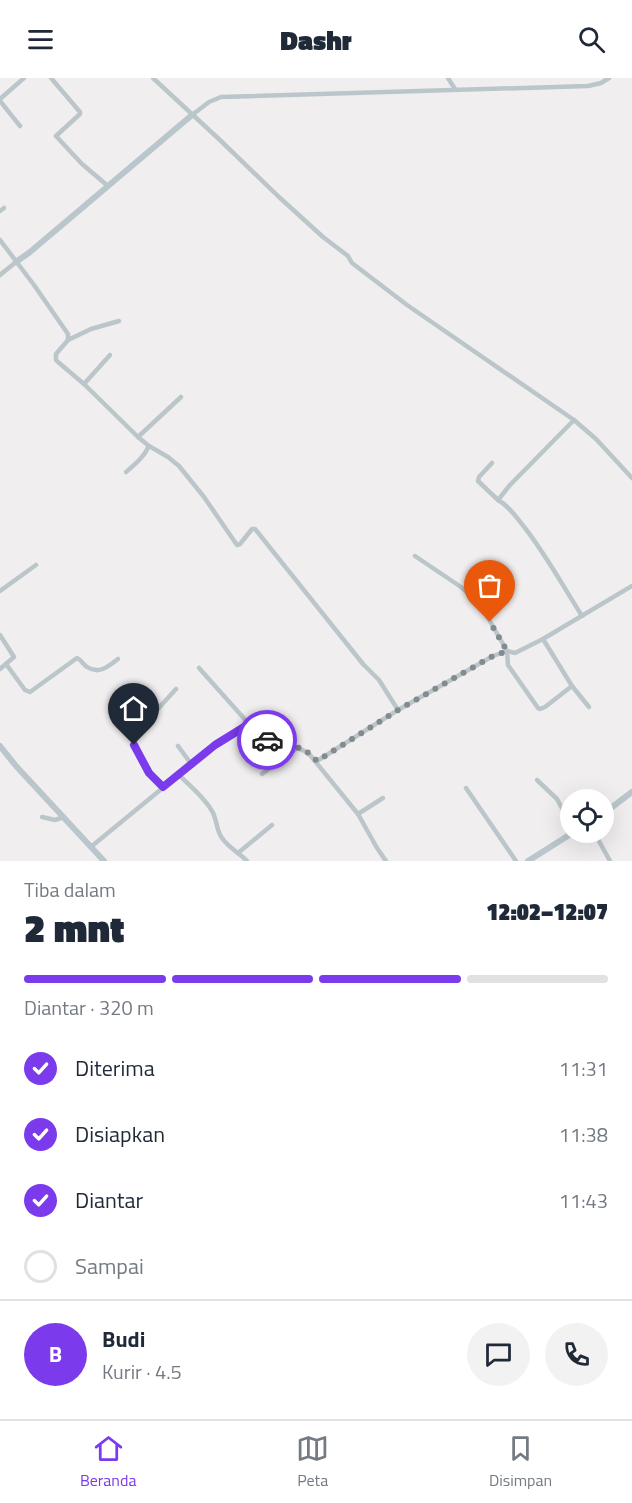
<!DOCTYPE html>
<html lang="id">
<head>
<meta charset="utf-8">
<style>
	body { margin:0; font-family:"Titillium Web",sans-serif; background:#f2f2f3; color:#1f2937; height:100vh; display:flex; flex-direction:column; font-size:22px; white-space:nowrap }
	* { box-sizing:border-box; margin:0 }
	p { font-size:20px; color:#747a83 }
	.icon { flex:none; width:33px; height:33px; fill:none; stroke:currentColor; stroke-width:2; stroke-linecap:round; stroke-linejoin:round }
	.map { position:relative; height:783px; overflow:hidden }
	.panel { display:flex; flex-direction:column; background:#fff; flex:1 }
	.panel>* { flex:none }
	.controls { position:absolute; left:560px; top:711px; display:grid; gap:12px }
	.controls a { display:grid; place-items:center; width:54px; height:54px; border-radius:50%; background:#fff; box-shadow:0 6px 24px #0002; font-size:30px }
	.pin { position:absolute; display:grid; place-items:center; width:51px; height:51px; color:#fff; margin:-62px -26px; border-radius:50% 50% 50% 0; rotate:-45deg; box-shadow:0 0 6px #0007 }
	.pin .icon { rotate:45deg }
	.courier { position:absolute; display:grid; place-items:center; width:60px; height:60px; margin:-30px; border:4px solid #7c3aed; border-radius:50%; background:#fff; color:#222; box-shadow:0 2px 8px #0007 }
	.headline em { font-style:normal; font-weight:800 }
	.headline div { display:flex; flex-direction:column-reverse }
	.headline { display:flex; align-items:center; justify-content:space-between; height:102px; padding:0 24px }
	h1 { font-size:39px; font-weight:800; line-height:45px }
	.bar { display:grid; grid-template-columns:repeat(4,1fr); gap:9px 6px; align-content:center; height:72px; padding:0 24px }
	.bar i { height:8px; border-radius:4px; background:#e0e1e3 }
	.bar .selected { background:#7c3aed }
	.bar p { grid-column:span 4 }
	.line { display:flex; align-items:center; gap:15px; padding:0 24px; border-top:2px solid #e0e1e3 }
	.line div { flex:1 }
	.round { display:grid; place-items:center; flex:none; width:63px; height:63px; border-radius:32px; background:#f2f2f3 }
	ol { padding:0 24px; list-style:none }
	li { display:flex; align-items:center; gap:18px; height:66px }
	li p { margin-inline-start:auto }
	li .icon { padding:6px; border-radius:50%; background:#7c3aed; color:#fff; stroke-width:4 }
	li:last-child { color:#747a83 }
	li i { width:33px; height:33px; border:3px solid #e0e1e3; border-radius:50% }
	header { display:flex; justify-content:space-between; align-items:center; height:78px; padding:0 24px; background:#fff; font-size:27px; font-weight:800 }
	.dock { display:flex; justify-content:space-around; align-items:center; height:84px; border-top:2px solid #e0e1e3; background:#fff; font-size:16px; color:#747a83 }
	.dock a { display:grid; justify-items:center; gap:3px }
	.dock .selected { color:#7c3aed }
	.map>svg:first-child { display:block }
	.lines { fill:none; stroke-linecap:round; stroke-linejoin:round }
	.street { stroke:#bbc6ca; stroke-width:4.5 }
	.secondary { stroke:#b9c6cb; stroke-width:6 }
	.done { stroke:#838b8e; stroke-width:6; stroke-dasharray:0 10.8 }
	.route { stroke:#7c3aed; stroke-width:8 }
</style>
</head>
<body>
<header><svg class="icon" aria-label="menu" viewBox="0 0 24 24"><path d="M4 6h16M4 12h16M4 18h16"/></svg>Dashr<svg class="icon" aria-label="search" viewBox="0 0 24 24"><circle cx="10" cy="10" r="6"/><path d="M15 15l6 6"/></svg></header>
<div class="map">
<svg width="632" height="783" viewBox="0 0 632 783">
	<rect width="100%" height="100%" fill="#f1eeef"/>
	<g class="lines">
		<g class="street">
			<path d="M51 0 80 34V36L56 58 82 86 108 108"/>
			<path d="M153 0 221 63 279 119 323 159 348 178 352 185 407 227 574 342 596 361 632 400"/>
			<path d="M448 0 455 11"/>
			<path d="M0 21 24 0"/>
			<path d="M0 23 20 48"/>
			<path d="M192 37 209 24 221 19 588 8 601 5 609 0"/>
			<path d="M0 133 4 130"/>
			<path d="M0 162 34 207 68 256V262L56 276V282L58 284 84 306 138 359 149 368 168 379 179 388 204 419 237 467 240 466 252 451H255L363 586 379 602 398 632"/>
			<path d="M0 197 16 184"/>
			<path d="M68 262 91 251 119 243"/>
			<path d="M84 306 110 277"/>
			<path d="M574 342 510 407 498 422C509 428 517 440 525 450 546 477 563 508 582 538"/>
			<path d="M138 359 181 319"/>
			<path d="M492 385 479 399 478 403 498 422"/>
			<path d="M126 394C135 386 144 379 149 368"/>
			<path d="M415 478 461 509 475 521 483 531 507 573 508 587 538 630 540 631 545 629 572 608"/>
			<path d="M0 513 36 487"/>
			<path d="M0 557 14 579 0 591"/>
			<path d="M543 561 572 608 589 629"/>
			<path d="M6 586 25 612 30 614 77 580C82 582 82 586 87 589 99 597 109 588 118 581"/>
			<path d="M199 590 249 646"/>
			<path d="M119 630 126 643 134 662"/>
			<path d="M178 668 192 687"/>
			<path d="M317 683 398 632 493 578 507 573 515 575 543 561 632 508"/>
			<path d="M262 696 297 670"/>
			<path d="M179 697C190 708 204 719 212 733 217 741 216 752 222 760 228 769 239 775 247 783"/>
			<path d="M537 702 557 721 570 745"/>
			<path d="M163 709C151 697 138 682 134 664L156 633 176 611"/>
			<path d="M466 710 516 783"/>
			<path d="M358 736 383 720"/>
			<path d="M42 739 55 742 64 739"/>
			<path d="M594 754 610 783"/>
			<path d="M92 768 215 667 230 657 249 646C255 653 260 660 268 663 282 668 299 667 310 677L358 736 377 770 386 783"/>
			<path d="M238 775 272 747"/>
		</g>
		<g class="secondary">
			<path d="M16 184 30 174 192 37"/>
			<path d="M0 668 16 688 104 783"/>
			<path d="M603 736 632 714"/>
			<path d="M528 783 574 754"/>
		</g>
	</g>
	<g class="lines">
		<path class="done" d="M267 662 304 671 317 683 398 632 493 578 507 573 490 544"/>
		<path class="route" d="M134 667 149 695 163 709 215 667 249 646 260 658 267 662"/>
	</g>
</svg>
<div class="controls">
<a><svg class="icon" aria-label="locate" viewBox="0 0 24 24"><circle cx="12" cy="12" r="6"/><path d="M12 2v4M12 18v4M2 12h4M18 12h4"/></svg></a>
</div>
<div class="pin" style="left:490px;top:544px;background:#ea580c"><svg class="icon" aria-label="bag" viewBox="0 0 24 24"><path d="M5 8h14l-1 12H6zM9 8a3 3 0 0 1 6 0"/></svg></div>
<div class="pin" style="left:134px;top:667px;background:#1f2937"><svg class="icon" aria-label="home" viewBox="0 0 24 24"><path d="M3 11l9-7 9 7M6 9v11h12V9"/></svg></div>
<div class="courier" style="left:267px;top:662px"><svg class="icon" aria-label="car" viewBox="0 0 24 24"><path d="M5 17H2v-5l4-1 3-4h7l3 4 3 1v5h-3M9 17h6M6 11h13"/><circle cx="7" cy="17" r="2"/><circle cx="17" cy="17" r="2"/></svg></div>
</div>
<section class="panel">
<div class="headline"><div><h1>2 mnt</h1><p>Tiba dalam</p></div><em>12:02–12:07</em></div>
<div class="bar"><i class="selected"></i><i class="selected"></i><i class="selected"></i><i></i><p>Diantar · 320 m</p></div>
<ol>
<li><svg class="icon" aria-label="check" viewBox="0 0 24 24"><path d="M5 12l5 5 9-10"/></svg>Diterima<p>11:31</p></li>
<li><svg class="icon" aria-label="check" viewBox="0 0 24 24"><path d="M5 12l5 5 9-10"/></svg>Disiapkan<p>11:38</p></li>
<li><svg class="icon" aria-label="check" viewBox="0 0 24 24"><path d="M5 12l5 5 9-10"/></svg>Diantar<p>11:43</p></li>
<li><i></i>Sampai</li>
</ol>
<div class="line" style="height:108px"><b class="round" style="background:#7c3aed;color:#fff">B</b><div><b>Budi</b><p>Kurir · 4.5</p></div><a class="round"><svg class="icon" aria-label="chat" viewBox="0 0 24 24"><path d="M4 5h16v11H9l-5 4z"/></svg></a><a class="round"><svg class="icon" aria-label="phone" viewBox="0 0 24 24"><path d="M5 4h4l2 5-3 2q2 4 5 5l2-3 5 2v4C11 20 4 13 5 4z"/></svg></a></div>
</section>
<nav class="dock">
<a class="selected"><svg class="icon" aria-label="home" viewBox="0 0 24 24"><path d="M3 11l9-7 9 7M6 9v11h12V9"/></svg>Beranda</a>
<a><svg class="icon" aria-label="map" viewBox="0 0 24 24"><path d="M3 6l6-2 6 2 6-2v14l-6 2-6-2-6 2zM9 4v14M15 6v14"/></svg>Peta</a>
<a><svg class="icon" aria-label="saved" viewBox="0 0 24 24"><path d="M7 4h10v16l-5-4-5 4z"/></svg>Disimpan</a>
</nav>
</body>
</html>
